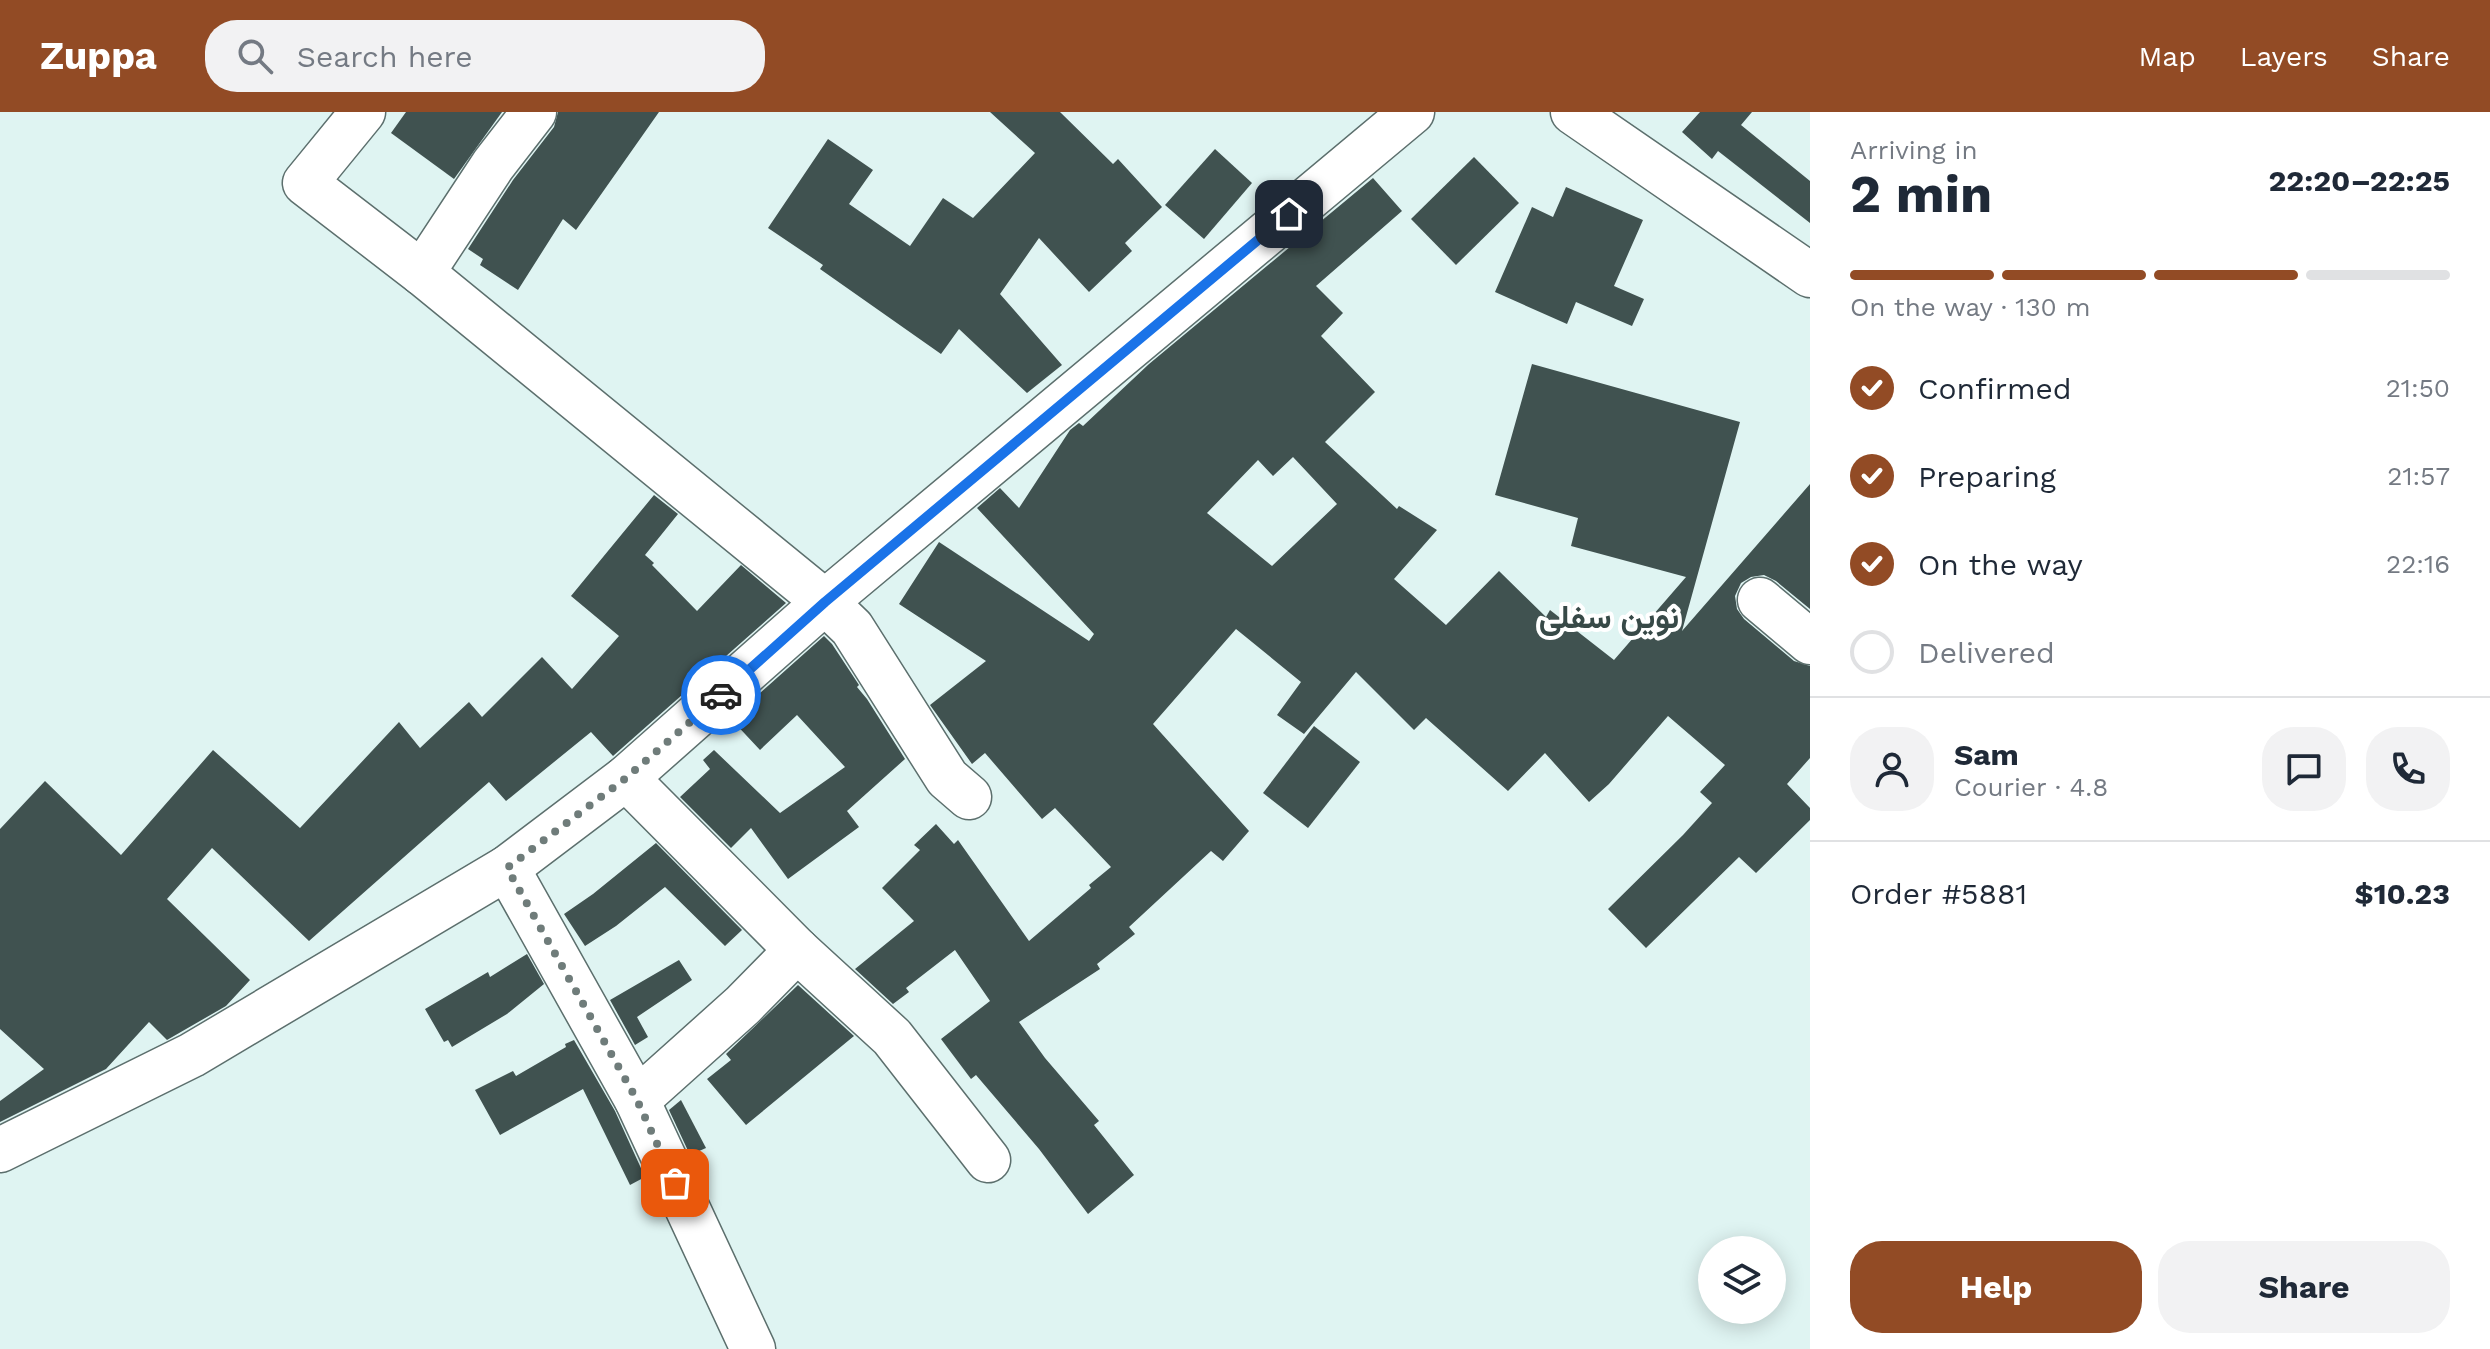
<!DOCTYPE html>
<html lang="en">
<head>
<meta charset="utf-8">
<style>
	body { margin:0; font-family:"Work Sans",Vazirmatn,sans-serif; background:#f2f2f3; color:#1f2937; height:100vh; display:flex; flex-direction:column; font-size:30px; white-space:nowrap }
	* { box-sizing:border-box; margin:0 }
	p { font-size:26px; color:#747a83 }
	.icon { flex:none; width:44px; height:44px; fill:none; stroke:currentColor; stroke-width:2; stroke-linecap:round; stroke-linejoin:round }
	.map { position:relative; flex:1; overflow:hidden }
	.drawer { display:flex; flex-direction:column; background:#fff; width:680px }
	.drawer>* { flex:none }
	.buttons { position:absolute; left:1698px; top:1124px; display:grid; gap:16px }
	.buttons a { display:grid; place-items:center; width:88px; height:88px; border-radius:50%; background:#fff; box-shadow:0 4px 20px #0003; font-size:40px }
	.pin { position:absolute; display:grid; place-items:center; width:68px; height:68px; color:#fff; margin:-34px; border-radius:16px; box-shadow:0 4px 12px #0006 }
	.courier { position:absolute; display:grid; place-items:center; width:80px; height:80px; margin:-40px; border:6px solid #1a73e8; border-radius:50%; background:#fff; color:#222; box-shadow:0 2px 10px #0007 }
	.head em { font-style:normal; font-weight:700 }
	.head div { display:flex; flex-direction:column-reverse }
	.head { display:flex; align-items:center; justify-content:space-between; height:136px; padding:0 40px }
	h1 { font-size:52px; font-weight:700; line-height:60px }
	.bar { display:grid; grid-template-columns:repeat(4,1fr); gap:12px 8px; align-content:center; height:96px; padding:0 40px }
	.bar i { height:10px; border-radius:6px; background:#e0e1e3 }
	.bar .current { background:#924b25 }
	.bar p { grid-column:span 4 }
	.line { display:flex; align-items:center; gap:20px; padding:0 40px; border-top:2px solid #e0e1e3 }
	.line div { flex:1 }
	.round { display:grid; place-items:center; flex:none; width:84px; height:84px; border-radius:32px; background:#f2f2f3 }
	ol { padding:0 40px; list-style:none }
	li { display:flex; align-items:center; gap:24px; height:88px }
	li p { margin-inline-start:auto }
	li .icon { padding:8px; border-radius:50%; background:#924b25; color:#fff; stroke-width:4 }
	li:last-child { color:#747a83 }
	li i { width:44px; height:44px; border:4px solid #e0e1e3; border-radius:50% }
	.button { display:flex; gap:16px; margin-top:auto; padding:16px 40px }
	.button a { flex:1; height:92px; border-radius:32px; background:#924b25; color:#fff; font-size:32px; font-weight:700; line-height:92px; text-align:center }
	.button a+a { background:#f2f2f3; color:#1f2937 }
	header { display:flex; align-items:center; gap:48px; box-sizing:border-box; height:112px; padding:0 40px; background:#924b25; color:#fff }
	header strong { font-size:38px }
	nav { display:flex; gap:44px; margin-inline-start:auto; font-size:28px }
	.search { width:560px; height:72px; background:#f2f2f3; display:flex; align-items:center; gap:20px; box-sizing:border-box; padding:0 28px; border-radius:32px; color:#747a83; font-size:30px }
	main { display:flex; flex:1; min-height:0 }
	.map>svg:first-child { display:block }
	.building { fill:#405250; fill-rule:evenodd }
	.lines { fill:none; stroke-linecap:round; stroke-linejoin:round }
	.minor-casing { stroke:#5c6f6d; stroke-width:47 }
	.minor { stroke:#fff; stroke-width:44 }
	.done { stroke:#6f7c7a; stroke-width:8; stroke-dasharray:0 14.4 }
	.route { stroke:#1a73e8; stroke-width:10 }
	.labels { text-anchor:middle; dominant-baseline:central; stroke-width:8; stroke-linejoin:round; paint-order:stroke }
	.quarter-label { font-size:32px; font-weight:bold; fill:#374947; stroke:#fff }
</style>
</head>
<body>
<header>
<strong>Zuppa</strong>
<div class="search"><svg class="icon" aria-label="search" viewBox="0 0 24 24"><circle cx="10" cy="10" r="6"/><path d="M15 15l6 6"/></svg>Search here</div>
<nav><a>Map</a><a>Layers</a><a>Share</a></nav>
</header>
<main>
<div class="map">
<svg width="1810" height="1237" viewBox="0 0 1810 1237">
	<rect width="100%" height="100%" fill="#dff4f2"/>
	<g class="building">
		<path d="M406 0H502L454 67 391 21Z"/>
		<path d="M558 0H659L576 118 563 107 518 178 480 153 483 147 468 137 513 68 554 15Z"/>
		<path d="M990 0H1060L1113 52 1118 47 1162 95 1125 131 1132 139 1089 180 1039 126 1000 182 1062 253 1027 281 959 217 941 242 820 157 823 153 768 116 828 27 873 58 849 92 910 134 943 86 973 106 1035 41Z"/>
		<path d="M1700 0H1752L1741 13 1810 69V111L1718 39 1712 47 1682 20Z"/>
		<path d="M1215 37 1252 71 1204 127 1165 93Z"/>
		<path d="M1474 45 1519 91 1456 153 1411 107Z"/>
		<path d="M1373 66 1402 99 1316 174 1343 201 1321 224 1375 280 1325 330 1397 397 1399 394 1437 418 1394 467 1446 513 1499 459 1546 505 1550 498 1614 548 1686 465 1571 434 1578 406 1495 383 1532 252 1740 310 1682 519 1810 372V497L1776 469 1764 463 1751 465 1741 471 1735 484 1737 497 1744 507 1794 549 1810 554V646L1787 672 1810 696V708L1756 761 1739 745 1646 836 1608 797 1683 723 1712 691 1700 680 1725 653 1668 604 1609 672 1589 690 1545 641 1508 679 1426 606 1414 618 1356 560 1304 622 1277 603 1301 570 1236 517 1153 612 1249 719 1223 749 1211 739 1129 815 1135 822 1097 852 1100 857 1019 910 1045 946 1099 1009 1094 1013 1134 1063 1088 1102 1039 1037 976 963 971 967 941 927 990 889 955 838 906 876 909 880 893 892 855 857 914 809 882 776 920 738 914 733 936 712 954 732 958 728 1029 829 1091 776 1089 773 1111 755 1055 696 1042 707 985 641 972 652 930 593 986 549 899 492 939 430 1089 529 1094 522 977 396 1000 376 1019 396 1070 318 1079 311 1083 314 1149 252ZM1293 345 1337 392 1272 454 1207 401 1258 348 1273 364Z"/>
		<path d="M1566 75 1643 108 1614 174 1644 187 1632 214 1576 190 1567 212 1495 180 1532 95 1553 105Z"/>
		<path d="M654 383 678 402 645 443 654 451 652 453 697 499 741 453 786 491 613 644 591 620 506 689 489 670 309 829 212 736 167 787 250 868 226 894 167 928 149 910 106 957 0 1010V989L44 957 0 917V717L45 669 121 743 213 638 300 716 399 610 420 636 469 590 482 605 542 545 572 577 619 524 571 484Z"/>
		<path d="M824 524 832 532 859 573 857 575 867 587 905 647 847 699 859 715 788 767 751 716 731 736 680 685 710 657 703 648 714 638 780 701 845 655 797 603 760 638 731 607Z"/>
		<path d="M1314 614 1360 650 1308 716 1263 681Z"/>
		<path d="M656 731 742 818 725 834 665 775 616 814 585 834 564 802 593 782Z"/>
		<path d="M527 842 544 872 507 902 452 935 448 928 444 930 425 897 488 860 490 865Z"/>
		<path d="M679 848 692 868 637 905 648 925 635 933 610 888Z"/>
		<path d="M798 873 854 924 746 1013 707 967 731 948 726 942Z"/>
		<path d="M574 928 615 999 645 1065 630 1073 583 977 500 1023 475 978 513 959 516 964 566 935 565 932Z"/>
		<path d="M681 988 706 1036 690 1043 669 998Z"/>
	</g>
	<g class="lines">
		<g class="minor-casing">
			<g id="minor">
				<path d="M363 0 305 71 422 161 825 490 852 516 947 666 969 685"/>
				<path d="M1573 0 1810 163"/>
				<path d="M422 161 493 53 534 0"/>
				<path d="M1760 488 1810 530"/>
				<path d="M626 666 797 838 892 925 988 1048"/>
				<path d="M507 756 637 988 753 1237"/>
				<path d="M637 988 743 893 797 838"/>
				<path d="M0 1038 192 943 507 756 626 666 825 490 1412 0"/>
			</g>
		</g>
		<use href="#minor" class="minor"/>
	</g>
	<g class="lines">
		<path class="done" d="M675 1071 637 988 507 756 626 666 721 583"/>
		<path class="route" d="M721 583 825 490 1289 102"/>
	</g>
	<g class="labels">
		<g class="quarter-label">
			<text x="1609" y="505">نوین سفلى</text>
		</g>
	</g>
</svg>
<div class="buttons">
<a><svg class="icon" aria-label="layers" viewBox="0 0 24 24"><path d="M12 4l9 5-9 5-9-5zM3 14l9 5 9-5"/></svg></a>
</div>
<div class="pin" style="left:675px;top:1071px;background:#ea580c"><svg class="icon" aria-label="bag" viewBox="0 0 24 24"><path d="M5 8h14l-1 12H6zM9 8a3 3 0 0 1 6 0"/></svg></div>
<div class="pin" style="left:1289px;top:102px;background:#1f2937"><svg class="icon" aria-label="home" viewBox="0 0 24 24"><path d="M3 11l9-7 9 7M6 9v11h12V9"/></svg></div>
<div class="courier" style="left:721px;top:583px"><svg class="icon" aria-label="car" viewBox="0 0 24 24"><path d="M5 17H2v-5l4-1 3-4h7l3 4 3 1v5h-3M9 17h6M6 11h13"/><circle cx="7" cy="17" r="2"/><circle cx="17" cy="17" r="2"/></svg></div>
</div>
<section class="drawer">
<div class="head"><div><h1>2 min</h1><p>Arriving in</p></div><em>22:20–22:25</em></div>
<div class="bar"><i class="current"></i><i class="current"></i><i class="current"></i><i></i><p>On the way · 130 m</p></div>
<ol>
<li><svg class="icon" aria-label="check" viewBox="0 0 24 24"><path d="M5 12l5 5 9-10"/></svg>Confirmed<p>21:50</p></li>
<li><svg class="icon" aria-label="check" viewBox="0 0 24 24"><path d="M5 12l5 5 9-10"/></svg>Preparing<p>21:57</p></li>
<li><svg class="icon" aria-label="check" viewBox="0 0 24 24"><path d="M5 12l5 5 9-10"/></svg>On the way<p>22:16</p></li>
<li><i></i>Delivered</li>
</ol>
<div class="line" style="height:144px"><a class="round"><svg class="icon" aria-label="person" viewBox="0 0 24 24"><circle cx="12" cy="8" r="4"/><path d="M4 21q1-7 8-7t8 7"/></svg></a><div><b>Sam</b><p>Courier · 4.8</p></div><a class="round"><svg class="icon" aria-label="chat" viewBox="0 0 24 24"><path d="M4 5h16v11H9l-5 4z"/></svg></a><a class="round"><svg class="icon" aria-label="phone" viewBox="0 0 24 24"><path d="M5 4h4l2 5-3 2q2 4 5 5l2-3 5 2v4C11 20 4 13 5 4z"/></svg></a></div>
<div class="line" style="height:104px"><div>Order #5881</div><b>$10.23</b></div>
<div class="button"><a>Help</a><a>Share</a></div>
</section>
</main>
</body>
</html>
